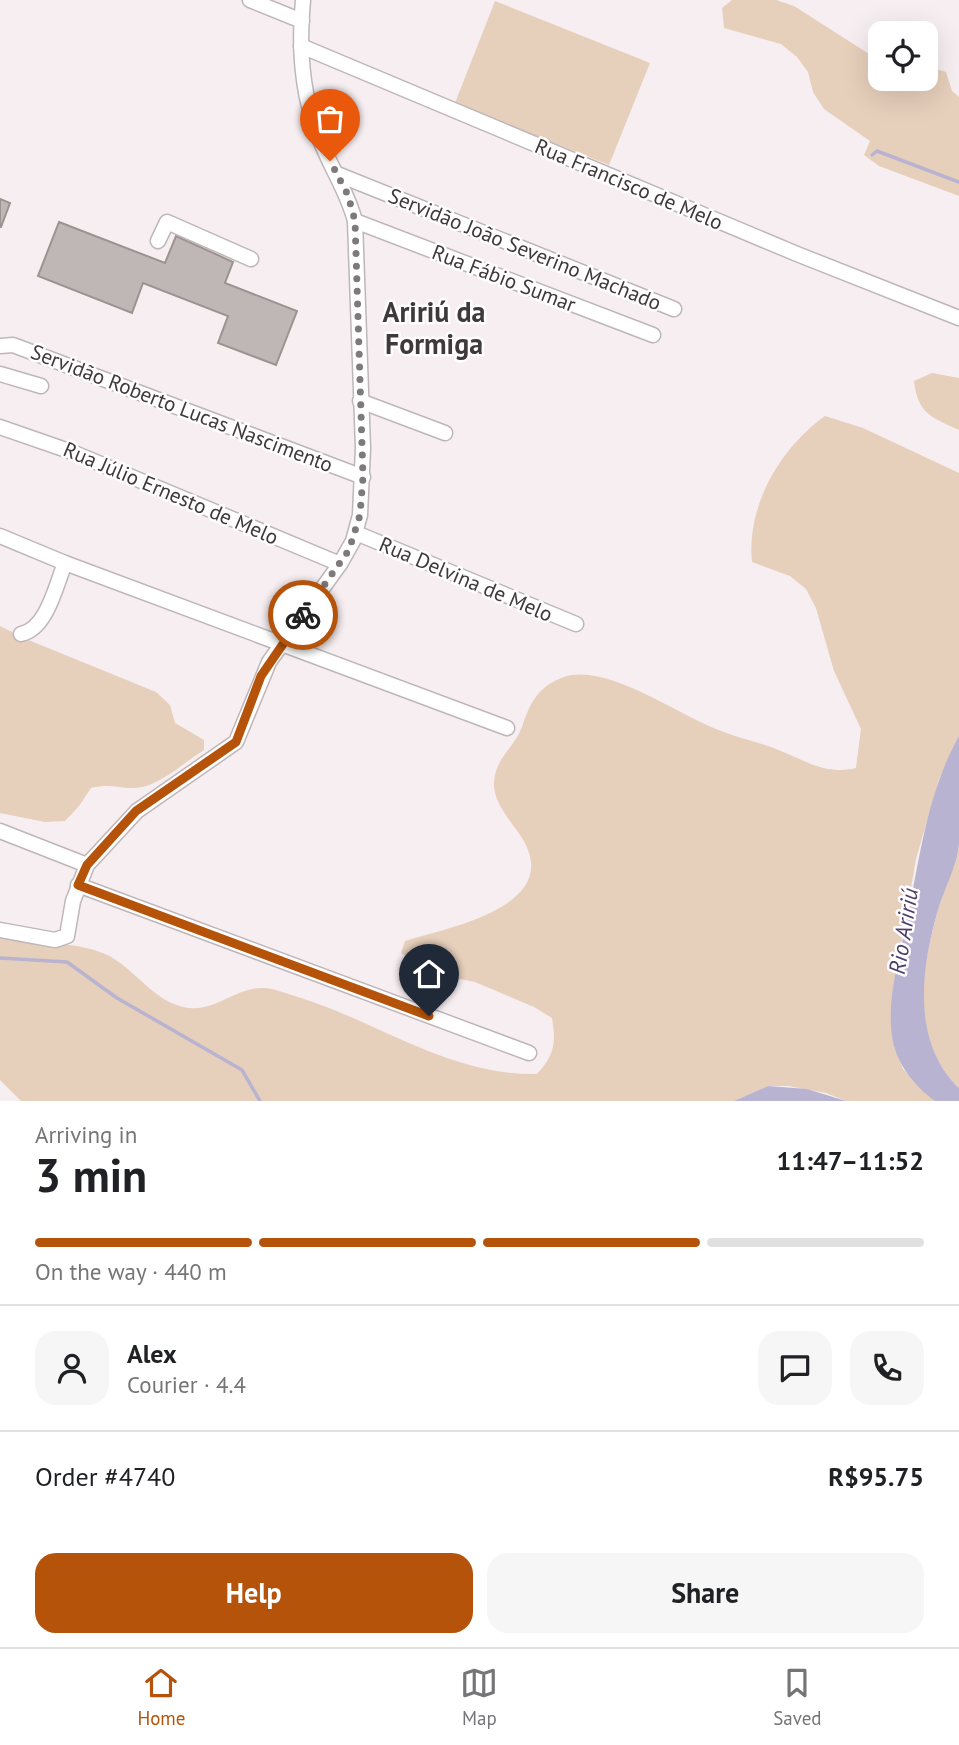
<!DOCTYPE html>
<html lang="en">
<head>
<meta charset="utf-8">
<style>
	body { margin:0; font-family:"PT Sans",sans-serif; background:#f6f6f6; color:#202124; height:100vh; display:flex; flex-direction:column; font-size:26px; white-space:nowrap }
	* { box-sizing:border-box; margin:0 }
	p { font-size:23px; color:#757577 }
	.icon { flex:none; width:38px; height:38px; fill:none; stroke:currentColor; stroke-width:2; stroke-linecap:round; stroke-linejoin:round }
	.map { position:relative; height:1101px; overflow:hidden }
	.drawer { display:flex; flex-direction:column; background:#fff; flex:1 }
	.drawer>* { flex:none }
	.controls { position:absolute; left:868px; top:21px; display:grid; gap:14px }
	.controls a { display:grid; place-items:center; width:70px; height:70px; border-radius:14px; background:#fff; box-shadow:0 7px 28px #0002; font-size:35px }
	.pin { position:absolute; display:grid; place-items:center; width:60px; height:60px; color:#fff; margin:-72px -30px; border-radius:50% 50% 50% 0; rotate:-45deg; box-shadow:0 0 7px #0007 }
	.pin .icon { rotate:45deg }
	.courier { position:absolute; display:grid; place-items:center; width:70px; height:70px; margin:-35px; border:5px solid #b45309; border-radius:50%; background:#fff; color:#222; box-shadow:0 2px 9px #0007 }
	.head em { font-style:normal; font-weight:700 }
	.head div { display:flex; flex-direction:column-reverse }
	.head { display:flex; align-items:center; justify-content:space-between; height:119px; padding:0 35px }
	h1 { font-size:46px; font-weight:700; line-height:52px }
	.bar { display:grid; grid-template-columns:repeat(4,1fr); gap:10px 7px; align-content:center; height:84px; padding:0 35px }
	.bar i { height:9px; border-radius:5px; background:#e0e0e0 }
	.bar .selected { background:#b45309 }
	.bar p { grid-column:span 4 }
	.line { display:flex; align-items:center; gap:18px; padding:0 35px; border-top:2px solid #e0e0e0 }
	.line div { flex:1 }
	.round { display:grid; place-items:center; flex:none; width:74px; height:74px; border-radius:21px; background:#f6f6f6 }
	.cta { display:flex; gap:14px; margin-top:auto; padding:14px 35px }
	.cta a { flex:1; height:80px; border-radius:21px; background:#b45309; color:#fff; font-size:28px; font-weight:700; line-height:80px; text-align:center }
	.cta a+a { background:#f6f6f6; color:#202124 }
	.menu { display:flex; justify-content:space-around; align-items:center; height:98px; border-top:2px solid #e0e0e0; background:#fff; font-size:19px; color:#757577 }
	.menu a { display:grid; justify-items:center; gap:4px }
	.menu .selected { color:#b45309 }
	.map>svg:first-child { display:block }
	.green { fill:#e6cfbb }
	.water { fill:#b9b3d2 }
	.lines { fill:none; stroke-linecap:round; stroke-linejoin:round }
	.stream { stroke:#b9b3d2; stroke-width:3.5 }
	.building { fill:#bfb7b5; stroke:#9b9392; stroke-width:2 }
	.minor-casing { stroke:#bfb6b9; stroke-width:17 }
	.minor { stroke:#fff; stroke-width:14 }
	.done { stroke:#7e797a; stroke-width:7; stroke-dasharray:0 12.6 }
	.route { stroke:#b45309; stroke-width:9 }
	.labels { text-anchor:middle; dominant-baseline:central; stroke-width:5; stroke-linejoin:round; paint-order:stroke }
	.street-label { font-size:21px; fill:#3e3a3b; stroke:#fffdfd }
	.water-label { font-size:23px; font-style:italic; fill:#493e6a; stroke:#fffdfd }
	.district-label { font-size:28px; font-weight:bold; fill:#3e3a3b; stroke:#fffdfd }
</style>
</head>
<body>
<div class="map">
<svg width="959" height="1101" viewBox="0 0 959 1101">
	<rect width="100%" height="100%" fill="#f6eef0"/>
	<g class="green">
		<path d="M732 0H776L794 6 880 61V79H926V66L946 72 952 91 959 97V196L879 166 864 155 870 141 824 109 813 92 808 72 797 57 781 44 724 28 722 8Z"/>
		<path d="M495 1 650 63 609 165 455 103Z"/>
		<path d="M932 373 959 378V430C931 417 918 414 914 381Z"/>
		<path d="M825 416 863 428 959 473V736L939 779 916 859 895 981 894 1046 903 1069 935 1101H846L826 1093 788 1086H768L734 1101H21L0 1080V939C35 945 72 940 105 954 136 968 154 1004 189 1008 217 1011 238 986 265 988 276 989 290 995 301 998 380 1023 451 1076 537 1074 555 1055 556 1042 552 1018L534 1007 475 982 435 974 401 953 405 941C446 928 565 907 522 838 512 822 493 803 494 783 495 758 514 748 522 727 530 703 538 686 564 677 606 663 675 713 716 729 737 738 760 742 781 751 808 762 826 775 856 768L861 729 834 671 816 608 806 589 790 576 752 562C746 507 780 448 825 416Z"/>
		<path d="M0 626 26 639 156 692 170 705 175 723 204 740V750C186 761 166 780 146 786 126 792 114 782 91 788L79 806 65 821 45 822 0 813Z"/>
		<path d="M959 846V1088C893 1024 935 918 959 846Z"/>
	</g>
	<g class="water">
		<path d="M959 736C959 771 959 809 959 844 957 866 944 889 938 910 921 968 911 1042 959 1088V1101H935C917 1088 900 1068 894 1046 884 1006 899 960 907 920 920 857 927 793 959 736Z"/>
		<path d="M768 1086 807 1089 846 1101H734Z"/>
	</g>
	<g class="lines">
		<g class="stream">
			<path d="M872 155 877 151 959 182"/>
			<path d="M0 958 67 962 117 998 242 1070 260 1101"/>
		</g>
	</g>
	<g class="building">
		<path d="M0 199 10 203 1 227H0Z"/>
		<path d="M59 222 165 263 176 236 233 262 225 283 297 311 276 365 218 343 228 316 143 283 132 313 38 276Z"/>
	</g>
	<g class="lines">
		<g class="minor-casing">
			<g id="minor">
				<path d="M250 0 302 21"/>
				<path d="M301 46 797 254 959 318"/>
				<path d="M337 174 674 309"/>
				<path d="M355 221 653 335"/>
				<path d="M158 241 167 222 251 259"/>
				<path d="M0 346 13 345 363 477"/>
				<path d="M0 374 41 386"/>
				<path d="M360 401 445 433"/>
				<path d="M0 427 72 452 340 564"/>
				<path d="M356 533 576 624"/>
				<path d="M0 536 65 563 507 728"/>
				<path d="M21 634C47 629 56 585 65 563"/>
				<path d="M0 831 87 865"/>
				<path d="M78 885 529 1053"/>
				<path d="M0 930 55 940 67 936 73 901 87 865 137 811 236 742 269 662 340 564 353 541 360 515 363 448 355 221C348 194 334 173 323 147 302 101 298 51 303 0"/>
			</g>
		</g>
		<use href="#minor" class="minor"/>
	</g>
	<g class="lines">
		<path class="done" d="M303 615 349 550 360 515 363 477 355 221 348 195 330 161"/>
		<path class="route" d="M303 615 261 676 236 742 136 811 87 865 78 885 429 1016"/>
	</g>
	<g class="labels">
		<g class="street-label">
			<text transform="translate(629 184) rotate(23)">Rua Francisco de Melo</text>
			<text transform="translate(525 249) rotate(22)">Servidão João Severino Machado</text>
			<text transform="translate(504 278) rotate(21)">Rua Fábio Sumar</text>
			<text transform="translate(182 408) rotate(21)">Servidão Roberto Lucas Nascimento</text>
			<text transform="translate(171 493) rotate(23)">Rua Júlio Ernesto de Melo</text>
			<text transform="translate(466 579) rotate(23)">Rua Delvina de Melo</text>
		</g>
		<g class="water-label">
			<text transform="translate(903 931) rotate(-81)">Rio Aririú</text>
		</g>
		<g class="district-label">
			<text x="434" y="311">Aririú da<tspan x="434" dy="32">Formiga</tspan></text>
		</g>
	</g>
</svg>
<div class="controls">
<a><svg class="icon" aria-label="locate" viewBox="0 0 24 24"><circle cx="12" cy="12" r="6"/><path d="M12 2v4M12 18v4M2 12h4M18 12h4"/></svg></a>
</div>
<div class="pin" style="left:330px;top:161px;background:#ea580c"><svg class="icon" aria-label="bag" viewBox="0 0 24 24"><path d="M5 8h14l-1 12H6zM9 8a3 3 0 0 1 6 0"/></svg></div>
<div class="pin" style="left:429px;top:1016px;background:#1f2937"><svg class="icon" aria-label="home" viewBox="0 0 24 24"><path d="M3 11l9-7 9 7M6 9v11h12V9"/></svg></div>
<div class="courier" style="left:303px;top:615px"><svg class="icon" aria-label="bike" viewBox="0 0 24 24"><circle cx="6" cy="16" r="4"/><circle cx="18" cy="16" r="4"/><path d="M6 16l4-8h5l3 8M10 8l3 8H6M13 5h3"/></svg></div>
</div>
<section class="drawer">
<div class="head"><div><h1>3 min</h1><p>Arriving in</p></div><em>11:47–11:52</em></div>
<div class="bar"><i class="selected"></i><i class="selected"></i><i class="selected"></i><i></i><p>On the way · 440 m</p></div>
<div class="line" style="height:126px"><a class="round"><svg class="icon" aria-label="person" viewBox="0 0 24 24"><circle cx="12" cy="8" r="4"/><path d="M4 21q1-7 8-7t8 7"/></svg></a><div><b>Alex</b><p>Courier · 4.4</p></div><a class="round"><svg class="icon" aria-label="chat" viewBox="0 0 24 24"><path d="M4 5h16v11H9l-5 4z"/></svg></a><a class="round"><svg class="icon" aria-label="phone" viewBox="0 0 24 24"><path d="M5 4h4l2 5-3 2q2 4 5 5l2-3 5 2v4C11 20 4 13 5 4z"/></svg></a></div>
<div class="line" style="height:91px"><div>Order #4740</div><b>R$95.75</b></div>
<div class="cta"><a>Help</a><a>Share</a></div>
</section>
<nav class="menu">
<a class="selected"><svg class="icon" aria-label="home" viewBox="0 0 24 24"><path d="M3 11l9-7 9 7M6 9v11h12V9"/></svg>Home</a>
<a><svg class="icon" aria-label="map" viewBox="0 0 24 24"><path d="M3 6l6-2 6 2 6-2v14l-6 2-6-2-6 2zM9 4v14M15 6v14"/></svg>Map</a>
<a><svg class="icon" aria-label="saved" viewBox="0 0 24 24"><path d="M7 4h10v16l-5-4-5 4z"/></svg>Saved</a>
</nav>
</body>
</html>
